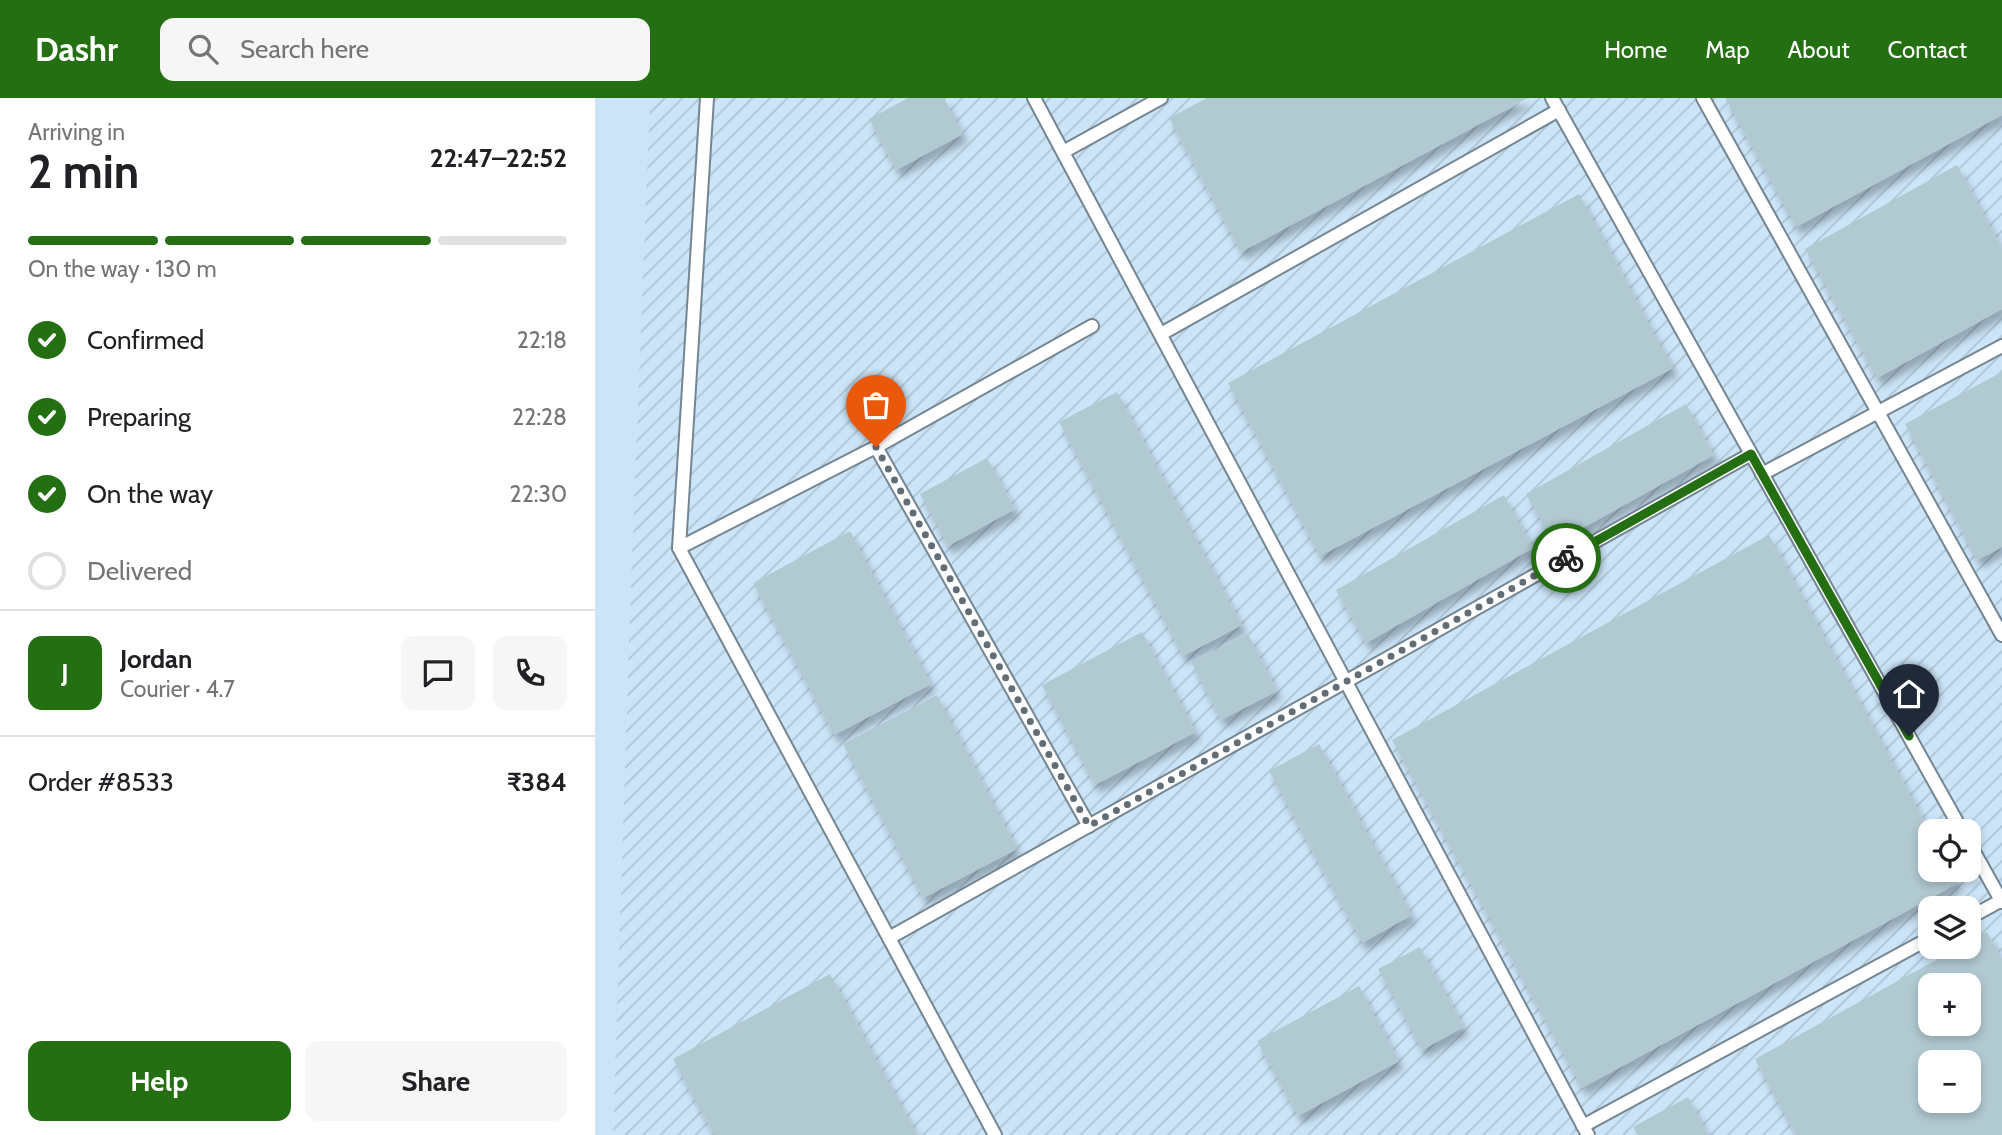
<!DOCTYPE html>
<html lang="en">
<head>
<meta charset="utf-8">
<style>
	body { margin:0; font-family:Cabin,sans-serif; background:#f6f6f6; color:#202124; height:100vh; display:flex; flex-direction:column; font-size:26px; white-space:nowrap }
	* { box-sizing:border-box; margin:0 }
	p { font-size:23px; color:#757577 }
	.icon { flex:none; width:38px; height:38px; fill:none; stroke:currentColor; stroke-width:2; stroke-linecap:round; stroke-linejoin:round }
	.map { position:relative; flex:1; overflow:hidden }
	.sheet { display:flex; flex-direction:column; background:#fff; width:595px }
	.sheet>* { flex:none }
	.buttons { position:absolute; left:1323px; top:721px; display:grid; gap:14px }
	.buttons a { display:grid; place-items:center; width:63px; height:63px; border-radius:14px; background:#fff; box-shadow:0 4px 10px #0003; font-size:35px }
	.pin { position:absolute; display:grid; place-items:center; width:60px; height:60px; color:#fff; margin:-72px -30px; border-radius:50% 50% 50% 0; rotate:-45deg; box-shadow:0 0 7px #0007 }
	.pin .icon { rotate:45deg }
	.courier { position:absolute; display:grid; place-items:center; width:70px; height:70px; margin:-35px; border:5px solid #236f12; border-radius:50%; background:#fff; color:#222; box-shadow:0 2px 9px #0007 }
	.headline em { font-style:normal; font-weight:700 }
	.headline div { display:flex; flex-direction:column-reverse }
	.headline { display:flex; align-items:center; justify-content:space-between; height:119px; padding:0 28px }
	h1 { font-size:46px; font-weight:700; line-height:52px }
	.bar { display:grid; grid-template-columns:repeat(4,1fr); gap:10px 7px; align-content:center; height:84px; padding:0 28px }
	.bar i { height:9px; border-radius:5px; background:#e0e0e0 }
	.bar .selected { background:#236f12 }
	.bar p { grid-column:span 4 }
	.line { display:flex; align-items:center; gap:18px; padding:0 28px; border-top:2px solid #e0e0e0 }
	.line div { flex:1 }
	.round { display:grid; place-items:center; flex:none; width:74px; height:74px; border-radius:14px; background:#f6f6f6 }
	ol { padding:0 28px; list-style:none }
	li { display:flex; align-items:center; gap:21px; height:77px }
	li p { margin-inline-start:auto }
	li .icon { padding:7px; border-radius:50%; background:#236f12; color:#fff; stroke-width:4 }
	li:last-child { color:#757577 }
	li i { width:38px; height:38px; border:4px solid #e0e0e0; border-radius:50% }
	.button { display:flex; gap:14px; margin-top:auto; padding:14px 28px }
	.button a { flex:1; height:80px; border-radius:14px; background:#236f12; color:#fff; font-size:28px; font-weight:700; line-height:80px; text-align:center }
	.button a+a { background:#f6f6f6; color:#202124 }
	header { display:flex; align-items:center; gap:42px; box-sizing:border-box; height:98px; padding:0 35px; background:#236f12; color:#fff }
	header strong { font-size:33px }
	nav { display:flex; gap:38px; margin-inline-start:auto; font-size:24px }
	.search { width:490px; height:63px; background:#f6f6f6; display:flex; align-items:center; gap:18px; box-sizing:border-box; padding:0 24px; border-radius:14px; color:#757577; font-size:26px }
	main { display:flex; flex:1; min-height:0 }
	.map>svg:first-child { display:block }
	.built { fill:#cbe4f7 }
	.industrial { fill:url(#industrial-furrows); fill-rule:evenodd }
	.building { fill:#b1c9d1; fill-rule:evenodd; filter:url(#shadow) }
	.lines { fill:none; stroke-linecap:round; stroke-linejoin:round }
	.service-casing { stroke:#758693; stroke-width:16 }
	.service { stroke:#fff; stroke-width:12 }
	.done { stroke:#626d76; stroke-width:7; stroke-dasharray:0 12.6 }
	.route { stroke:#236f12; stroke-width:9 }
</style>
</head>
<body>
<header>
<strong>Dashr</strong>
<div class="search"><svg class="icon" aria-label="search" viewBox="0 0 24 24"><circle cx="10" cy="10" r="6"/><path d="M15 15l6 6"/></svg>Search here</div>
<nav><a>Home</a><a>Map</a><a>About</a><a>Contact</a></nav>
</header>
<main>
<section class="sheet">
<div class="headline"><div><h1>2 min</h1><p>Arriving in</p></div><em>22:47–22:52</em></div>
<div class="bar"><i class="selected"></i><i class="selected"></i><i class="selected"></i><i></i><p>On the way · 130 m</p></div>
<ol>
<li><svg class="icon" aria-label="check" viewBox="0 0 24 24"><path d="M5 12l5 5 9-10"/></svg>Confirmed<p>22:18</p></li>
<li><svg class="icon" aria-label="check" viewBox="0 0 24 24"><path d="M5 12l5 5 9-10"/></svg>Preparing<p>22:28</p></li>
<li><svg class="icon" aria-label="check" viewBox="0 0 24 24"><path d="M5 12l5 5 9-10"/></svg>On the way<p>22:30</p></li>
<li><i></i>Delivered</li>
</ol>
<div class="line" style="height:126px"><b class="round" style="background:#236f12;color:#fff">J</b><div><b>Jordan</b><p>Courier · 4.7</p></div><a class="round"><svg class="icon" aria-label="chat" viewBox="0 0 24 24"><path d="M4 5h16v11H9l-5 4z"/></svg></a><a class="round"><svg class="icon" aria-label="phone" viewBox="0 0 24 24"><path d="M5 4h4l2 5-3 2q2 4 5 5l2-3 5 2v4C11 20 4 13 5 4z"/></svg></a></div>
<div class="line" style="height:91px"><div>Order #8533</div><b>₹384</b></div>
<div class="button"><a>Help</a><a>Share</a></div>
</section>
<div class="map">
<svg width="1407" height="1037" viewBox="0 0 1407 1037">
	<defs>
		<pattern id="industrial-furrows" width="10" height="10" patternUnits="userSpaceOnUse" patternTransform="scale(1.75)"><rect width="10" height="10" fill="#cbe4f7"/><path d="M-1 1l2-2M0 10L10 0M9 11l2-2" fill="none" stroke="#aec4d4"/></pattern>
		<filter id="shadow"><feDropShadow dx="4.5" dy="8" stdDeviation="3.5" flood-color="#0004"/></filter>
	</defs>
	<rect width="100%" height="100%" fill="#dceffd"/>
	<path class="built" d="M0 0H57L18 1037H0Z"/>
	<path class="industrial" d="M55 0H1407V1037H18L37 458ZM1335 733H1374V772H1335ZM1335 810H1374V849H1335ZM1335 887H1374V926H1335ZM1335 964H1374V1003H1335Z"/>
	<g class="building">
		<path d="M313 0H349L368 36 301 72 274 21Z"/>
		<path d="M612 0H933L646 154 574 20Z"/>
		<path d="M1130 0H1407V17L1201 129Z"/>
		<path d="M1362 67 1407 150V211L1282 280 1210 151Z"/>
		<path d="M984 96 1078 270 725 458 633 285Z"/>
		<path d="M1407 274V449L1382 462 1310 326Z"/>
		<path d="M522 294 647 527 588 558 464 324Z"/>
		<path d="M1091 306 1119 357 959 446 931 396Z"/>
		<path d="M392 360 420 411 353 448 325 396Z"/>
		<path d="M909 397 938 450 771 545 741 492Z"/>
		<path d="M255 433 336 586 239 637 158 485Z"/>
		<path d="M1174 437 1335 733V772H1356L1363 785 987 990 797 642Z"/>
		<path d="M547 534 601 634 500 687 447 587Z"/>
		<path d="M653 536 682 593 626 622 596 564Z"/>
		<path d="M342 597 422 751 328 800 248 646Z"/>
		<path d="M724 646 817 817 767 845 674 673Z"/>
		<path d="M1392 834 1407 861V1037H1201L1160 961 1365 849H1374V844ZM1335 887H1374V926H1335ZM1335 964H1374V1003H1335Z"/>
		<path d="M825 849 869 929 827 952 783 871Z"/>
		<path d="M235 876 322 1037H119L78 961Z"/>
		<path d="M764 888 804 963 703 1018 662 943Z"/>
		<path d="M1093 999 1113 1037H1043L1038 1029Z"/>
	</g>
	<g class="lines">
		<g class="service-casing">
			<g id="service">
				<path d="M112 0 84 450 400 1037"/>
				<path d="M439 0 993 1037"/>
				<path d="M957 0 1367 733"/>
				<path d="M1108 0 1407 537"/>
				<path d="M468 54 566 0"/>
				<path d="M566 236 964 12"/>
				<path d="M281 349 494 728"/>
				<path d="M1167 376 1407 248"/>
				<path d="M84 450 281 349 497 228"/>
				<path d="M1374 745 1407 804"/>
				<path d="M1374 820 1407 802"/>
				<path d="M294 840 1156 356"/>
				<path d="M988 1028 1335 840"/>
			</g>
		</g>
		<use href="#service" class="service"/>
	</g>
	<g class="lines">
		<path class="done" d="M281 349 494 728 971 460"/>
		<path class="route" d="M971 460 1156 356 1314 638"/>
	</g>
</svg>
<div class="buttons">
<a><svg class="icon" aria-label="locate" viewBox="0 0 24 24"><circle cx="12" cy="12" r="6"/><path d="M12 2v4M12 18v4M2 12h4M18 12h4"/></svg></a>
<a><svg class="icon" aria-label="layers" viewBox="0 0 24 24"><path d="M12 4l9 5-9 5-9-5zM3 14l9 5 9-5"/></svg></a>
<a>+</a>
<a>−</a>
</div>
<div class="pin" style="left:281px;top:349px;background:#ea580c"><svg class="icon" aria-label="bag" viewBox="0 0 24 24"><path d="M5 8h14l-1 12H6zM9 8a3 3 0 0 1 6 0"/></svg></div>
<div class="pin" style="left:1314px;top:638px;background:#1f2937"><svg class="icon" aria-label="home" viewBox="0 0 24 24"><path d="M3 11l9-7 9 7M6 9v11h12V9"/></svg></div>
<div class="courier" style="left:971px;top:460px"><svg class="icon" aria-label="bike" viewBox="0 0 24 24"><circle cx="6" cy="16" r="4"/><circle cx="18" cy="16" r="4"/><path d="M6 16l4-8h5l3 8M10 8l3 8H6M13 5h3"/></svg></div>
</div>
</main>
</body>
</html>
